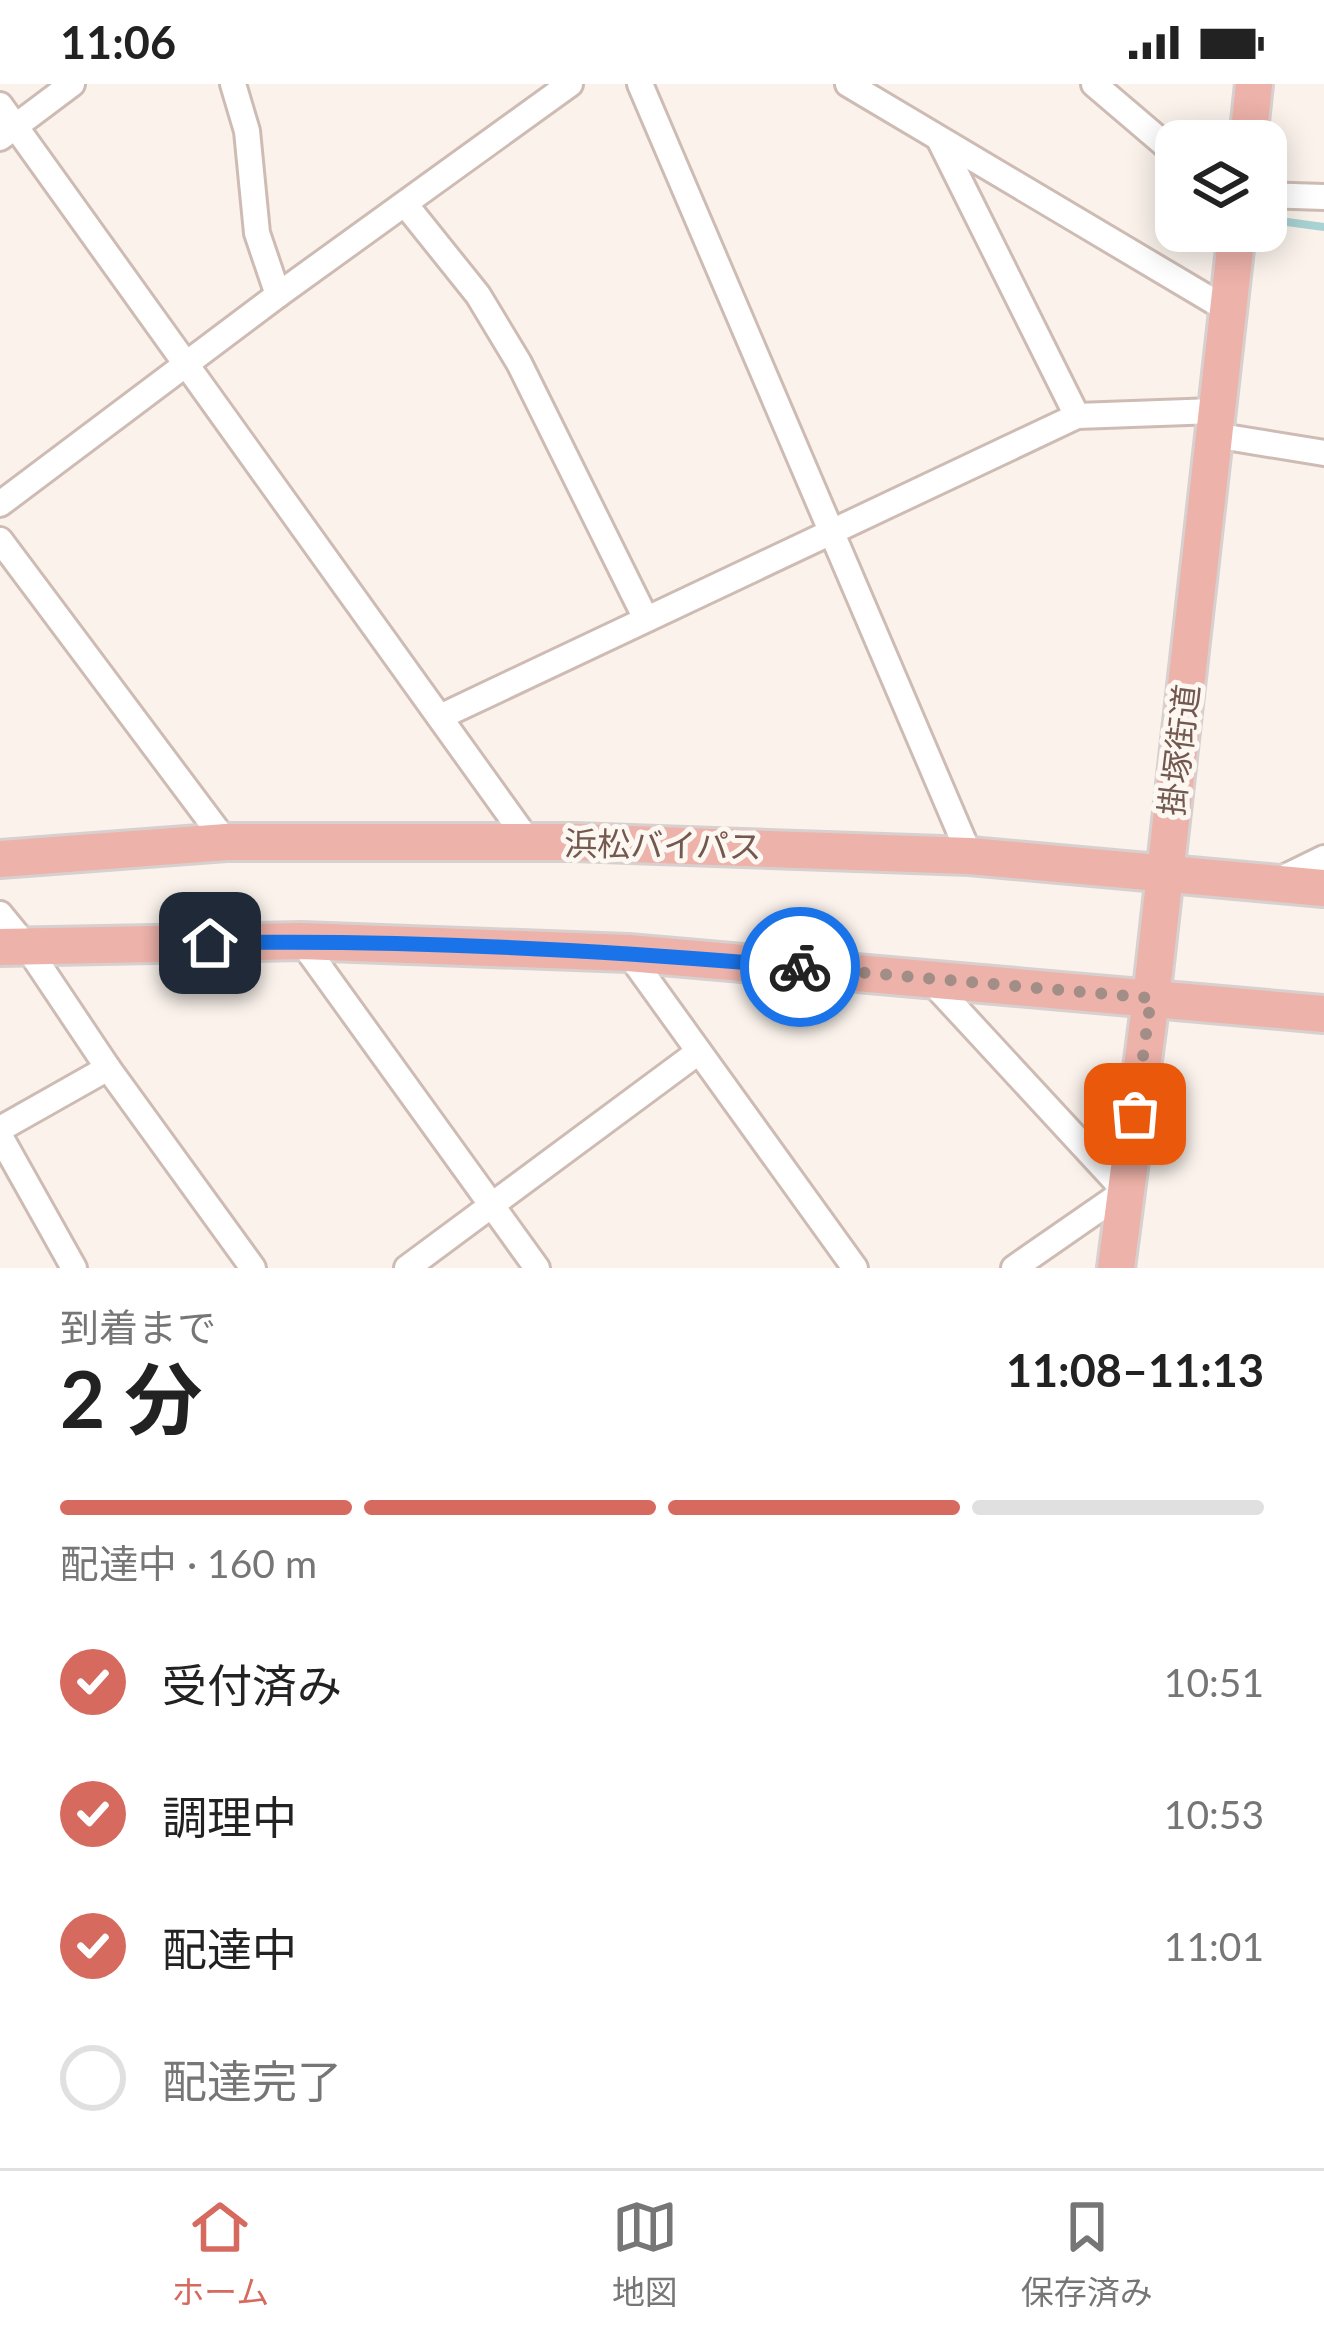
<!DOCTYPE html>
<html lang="ja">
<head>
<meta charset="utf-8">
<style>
	body { margin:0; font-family:Lato,"Noto Sans JP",sans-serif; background:#f2f2f2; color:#222; height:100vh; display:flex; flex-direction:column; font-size:45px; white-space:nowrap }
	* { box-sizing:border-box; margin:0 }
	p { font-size:39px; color:#767676 }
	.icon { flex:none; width:66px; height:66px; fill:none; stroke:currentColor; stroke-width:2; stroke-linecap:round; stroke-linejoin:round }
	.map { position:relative; height:1184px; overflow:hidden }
	.details { display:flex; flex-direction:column; background:#fff; flex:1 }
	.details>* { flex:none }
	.controls { position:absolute; left:1155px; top:36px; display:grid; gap:24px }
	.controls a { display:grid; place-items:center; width:132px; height:132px; border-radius:24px; background:#fff; box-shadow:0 6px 30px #0003; font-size:60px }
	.pin { position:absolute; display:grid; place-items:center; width:102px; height:102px; color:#fff; margin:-51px; border-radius:24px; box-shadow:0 6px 18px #0006 }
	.courier { position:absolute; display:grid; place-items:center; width:120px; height:120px; margin:-60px; border:9px solid #1a73e8; border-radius:50%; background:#fff; color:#222; box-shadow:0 3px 15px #0007 }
	.summary em { font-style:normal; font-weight:700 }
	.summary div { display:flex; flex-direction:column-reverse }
	.summary { display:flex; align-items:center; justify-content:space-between; height:204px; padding:0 60px }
	h1 { font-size:78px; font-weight:700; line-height:90px }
	.bar { display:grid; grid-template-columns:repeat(4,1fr); gap:18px 12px; align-content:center; height:144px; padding:0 60px }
	.bar i { height:15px; border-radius:9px; background:#e0e0e0 }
	.bar .current { background:#d66a5f }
	.bar p { grid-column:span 4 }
	ol { padding:0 60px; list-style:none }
	li { display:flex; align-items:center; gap:36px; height:132px }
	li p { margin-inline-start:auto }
	li .icon { padding:12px; border-radius:50%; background:#d66a5f; color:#fff; stroke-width:4 }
	li:last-child { color:#767676 }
	li i { width:66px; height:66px; border:6px solid #e0e0e0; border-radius:50% }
	.status { display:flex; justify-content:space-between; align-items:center; height:84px; padding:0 60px; background:#fff; direction:ltr }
	.status svg { height:33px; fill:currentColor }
	.tab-bar { display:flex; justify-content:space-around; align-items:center; height:168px; border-top:3px solid #e0e0e0; background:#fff; font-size:33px; color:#767676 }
	.tab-bar a { display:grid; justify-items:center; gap:6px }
	.tab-bar .current { color:#d66a5f }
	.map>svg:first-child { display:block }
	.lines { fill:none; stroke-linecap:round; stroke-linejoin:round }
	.stream { stroke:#a8d2d3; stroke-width:8 }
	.minor-casing { stroke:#cebcb4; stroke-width:30 }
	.highway-casing { stroke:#d8d0ce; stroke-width:42 }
	.minor { stroke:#fff; stroke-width:24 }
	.highway { stroke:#edb2a9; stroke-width:36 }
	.done { stroke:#a28e86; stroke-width:12; stroke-dasharray:0 21.6 }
	.route { stroke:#1a73e8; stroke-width:15 }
	.labels { text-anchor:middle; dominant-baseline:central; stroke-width:10; stroke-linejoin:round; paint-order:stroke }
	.street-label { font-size:33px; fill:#735850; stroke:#fdf7f1 }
</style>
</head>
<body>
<div class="status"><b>11:06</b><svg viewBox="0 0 49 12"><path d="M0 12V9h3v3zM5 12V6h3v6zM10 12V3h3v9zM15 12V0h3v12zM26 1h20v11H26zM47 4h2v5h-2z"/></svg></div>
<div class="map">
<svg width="1324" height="1184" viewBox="0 0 1324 1184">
	<rect width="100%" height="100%" fill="#faf2eb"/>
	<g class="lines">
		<path class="stream" d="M1287 138 1324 143"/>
		<g class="minor-casing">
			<g id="minor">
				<path d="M233 0 247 47 257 149 278 211"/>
				<path d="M640 0 970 772"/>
				<path d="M848 0 1228 226"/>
				<path d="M1094 0 1176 70"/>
				<path d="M0 21 529 758"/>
				<path d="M0 54 72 0"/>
				<path d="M939 55 1077 332"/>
				<path d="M1266 111 1324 113"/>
				<path d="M405 120 478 211 519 279 646 535"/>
				<path d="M1214 351 1324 369"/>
				<path d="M0 420 278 211 570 0"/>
				<path d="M0 456 226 758"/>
				<path d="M442 632 1077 332 1215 327"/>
				<path d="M1277 797 1324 774"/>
				<path d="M0 830 27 863 108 984 253 1184"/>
				<path d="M301 857 537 1184"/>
				<path d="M628 869 855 1184"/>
				<path d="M929 895 1125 1107 1014 1184"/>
				<path d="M0 1045 108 984"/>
				<path d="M0 1052 74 1184"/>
				<path d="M407 1184 697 969"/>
			</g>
		</g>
		<g class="highway-casing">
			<g id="highway">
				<path d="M1248 57 1254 0"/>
				<path d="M0 775 226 758H574L970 772 1324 804"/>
				<path d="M0 863 301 857 628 869 1324 930"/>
				<path d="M1116 1184 1151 915 1237 147"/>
			</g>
		</g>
		<use href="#minor" class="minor"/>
		<use href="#highway" class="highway"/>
	</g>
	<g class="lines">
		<path class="done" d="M800 883 1151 914 1135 1030"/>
		<path class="route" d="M210 859C407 855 604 866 800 883"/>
	</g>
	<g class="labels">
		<g class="street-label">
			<text transform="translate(1178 666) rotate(-83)">掛塚街道</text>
			<text transform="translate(663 760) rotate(1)">浜松バイパス</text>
		</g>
	</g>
</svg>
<div class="controls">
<a><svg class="icon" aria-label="layers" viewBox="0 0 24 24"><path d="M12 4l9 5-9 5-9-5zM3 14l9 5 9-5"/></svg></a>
</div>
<div class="pin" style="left:1135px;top:1030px;background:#ea580c"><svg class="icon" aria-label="bag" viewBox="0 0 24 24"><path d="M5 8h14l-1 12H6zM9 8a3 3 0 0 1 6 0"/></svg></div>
<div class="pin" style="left:210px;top:859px;background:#1f2937"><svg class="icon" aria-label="home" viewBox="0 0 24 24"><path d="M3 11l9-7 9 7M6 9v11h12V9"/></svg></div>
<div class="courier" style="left:800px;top:883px"><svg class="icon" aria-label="bike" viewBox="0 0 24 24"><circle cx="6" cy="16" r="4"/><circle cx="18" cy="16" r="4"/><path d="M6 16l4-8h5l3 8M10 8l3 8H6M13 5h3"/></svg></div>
</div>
<section class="details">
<div class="summary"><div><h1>2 分</h1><p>到着まで</p></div><em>11:08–11:13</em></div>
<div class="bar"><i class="current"></i><i class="current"></i><i class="current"></i><i></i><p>配達中 · 160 m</p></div>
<ol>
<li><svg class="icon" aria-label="check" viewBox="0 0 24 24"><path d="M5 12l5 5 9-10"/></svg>受付済み<p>10:51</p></li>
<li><svg class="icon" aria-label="check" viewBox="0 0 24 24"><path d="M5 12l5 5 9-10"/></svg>調理中<p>10:53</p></li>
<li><svg class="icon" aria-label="check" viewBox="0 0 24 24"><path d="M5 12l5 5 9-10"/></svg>配達中<p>11:01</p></li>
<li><i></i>配達完了</li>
</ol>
</section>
<nav class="tab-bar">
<a class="current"><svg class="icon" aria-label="home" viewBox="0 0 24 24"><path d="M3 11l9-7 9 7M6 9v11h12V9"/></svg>ホーム</a>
<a><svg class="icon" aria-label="map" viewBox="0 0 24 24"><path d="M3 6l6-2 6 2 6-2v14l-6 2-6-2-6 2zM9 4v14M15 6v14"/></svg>地図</a>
<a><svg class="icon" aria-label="saved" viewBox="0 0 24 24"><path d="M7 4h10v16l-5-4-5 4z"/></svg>保存済み</a>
</nav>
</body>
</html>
